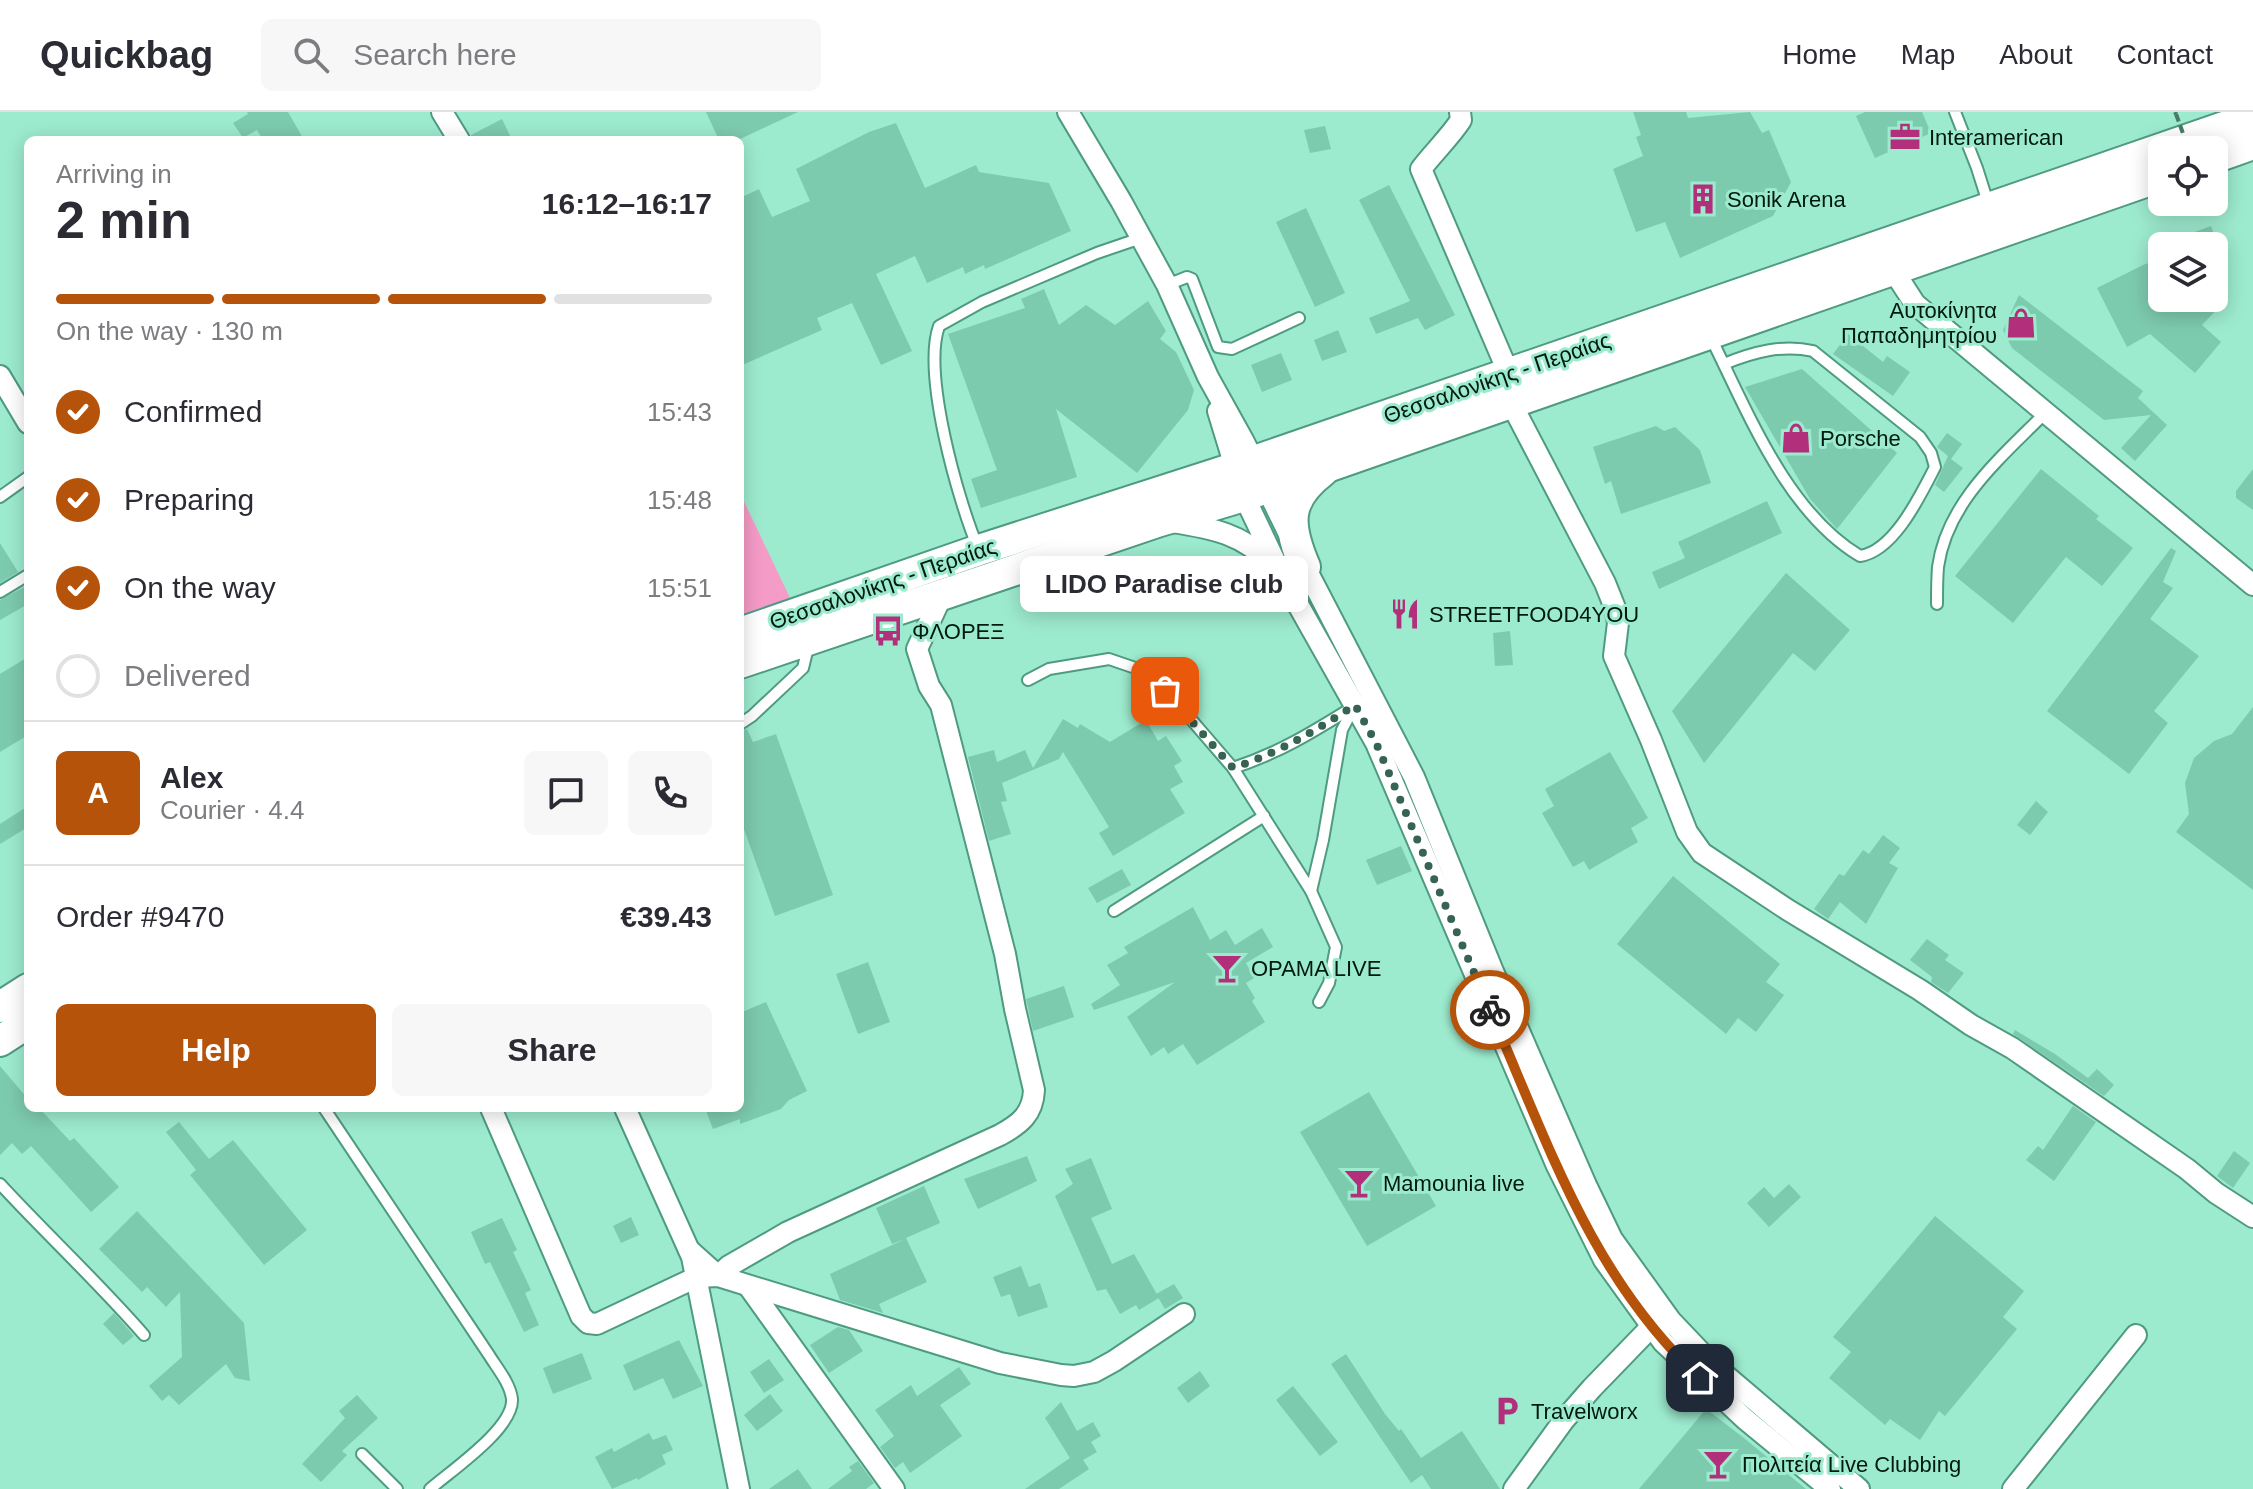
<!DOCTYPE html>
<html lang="en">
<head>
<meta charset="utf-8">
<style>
	body { margin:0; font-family:Arial,sans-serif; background:#f7f7f7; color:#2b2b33; height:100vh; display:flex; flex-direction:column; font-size:30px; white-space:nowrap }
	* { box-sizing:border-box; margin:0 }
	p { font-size:26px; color:#7c7c81 }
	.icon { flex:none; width:44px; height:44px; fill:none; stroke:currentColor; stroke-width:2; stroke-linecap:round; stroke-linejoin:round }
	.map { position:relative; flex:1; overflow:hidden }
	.drawer { position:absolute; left:24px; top:24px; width:720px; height:976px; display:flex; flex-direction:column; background:#fff; border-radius:12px; box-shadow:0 4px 20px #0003 }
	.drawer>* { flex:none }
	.tools { position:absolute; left:2148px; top:24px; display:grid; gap:16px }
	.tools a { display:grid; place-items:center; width:80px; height:80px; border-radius:12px; background:#fff; box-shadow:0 4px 20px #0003; font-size:40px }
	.pin { position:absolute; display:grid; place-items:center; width:68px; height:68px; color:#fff; margin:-34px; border-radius:16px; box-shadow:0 4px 12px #0006 }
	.courier { position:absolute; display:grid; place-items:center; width:80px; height:80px; margin:-40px; border:6px solid #b45309; border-radius:50%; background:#fff; color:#222; box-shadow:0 2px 10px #0007 }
	.bubble { position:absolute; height:56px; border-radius:12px; background:#fff; box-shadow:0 4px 20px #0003; font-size:26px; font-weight:800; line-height:56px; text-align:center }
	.headline em { font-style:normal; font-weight:800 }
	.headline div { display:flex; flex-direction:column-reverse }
	.headline { display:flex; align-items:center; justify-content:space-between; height:136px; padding:0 32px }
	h1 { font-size:52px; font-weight:800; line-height:60px }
	.bar { display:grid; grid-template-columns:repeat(4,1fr); gap:12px 8px; align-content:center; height:96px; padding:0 32px }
	.bar i { height:10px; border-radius:6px; background:#e1e1e2 }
	.bar .on { background:#b45309 }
	.bar p { grid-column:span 4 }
	.line { display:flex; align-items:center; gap:20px; padding:0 32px; border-top:2px solid #e1e1e2 }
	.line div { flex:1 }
	.round { display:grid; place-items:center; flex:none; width:84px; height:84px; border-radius:12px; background:#f7f7f7 }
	ol { padding:0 32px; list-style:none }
	li { display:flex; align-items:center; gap:24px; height:88px }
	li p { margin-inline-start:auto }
	li .icon { padding:8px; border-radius:50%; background:#b45309; color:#fff; stroke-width:4 }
	li:last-child { color:#7c7c81 }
	li i { width:44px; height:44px; border:4px solid #e1e1e2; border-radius:50% }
	.primary-button { display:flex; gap:16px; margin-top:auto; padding:16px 32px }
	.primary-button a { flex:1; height:92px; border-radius:12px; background:#b45309; color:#fff; font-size:32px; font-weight:800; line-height:92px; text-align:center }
	.primary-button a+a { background:#f7f7f7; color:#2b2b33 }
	header { display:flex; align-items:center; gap:48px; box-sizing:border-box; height:112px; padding:0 40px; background:#fff; border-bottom:2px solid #e1e1e2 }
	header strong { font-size:38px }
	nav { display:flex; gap:44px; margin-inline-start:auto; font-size:28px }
	.search { width:560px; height:72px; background:#f7f7f7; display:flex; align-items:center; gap:20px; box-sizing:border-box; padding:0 28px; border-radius:12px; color:#7c7c81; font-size:30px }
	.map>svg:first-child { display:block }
	.green { fill:#f59bc7 }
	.building { fill:#7dcbaf }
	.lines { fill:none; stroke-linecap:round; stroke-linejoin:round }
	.service-casing { stroke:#4e9b81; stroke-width:14 }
	.minor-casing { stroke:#4e9b81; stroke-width:24 }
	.primary-casing { stroke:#4e9b81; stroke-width:34 }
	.path { stroke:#477967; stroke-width:4; stroke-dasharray:8 4; stroke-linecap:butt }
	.service { stroke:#fff; stroke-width:10 }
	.minor { stroke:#fff; stroke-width:20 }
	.primary { stroke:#fff; stroke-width:30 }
	.path-bridge { stroke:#477967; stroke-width:4; stroke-dasharray:8 4; stroke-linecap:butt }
	.done { stroke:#376353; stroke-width:8; stroke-dasharray:0 14.4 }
	.route { stroke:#b45309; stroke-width:10 }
	.labels { text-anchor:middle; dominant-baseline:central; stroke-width:6; stroke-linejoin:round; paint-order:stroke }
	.poi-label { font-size:22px; fill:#001a10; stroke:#9debcf; text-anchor:start }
	.street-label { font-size:22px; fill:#001a10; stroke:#9debcf }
</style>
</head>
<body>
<header>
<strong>Quickbag</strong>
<div class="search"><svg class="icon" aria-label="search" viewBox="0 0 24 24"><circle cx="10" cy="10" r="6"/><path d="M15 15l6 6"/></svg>Search here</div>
<nav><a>Home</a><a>Map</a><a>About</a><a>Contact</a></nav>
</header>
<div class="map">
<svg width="2253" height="1377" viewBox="0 0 2253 1377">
	<rect width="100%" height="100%" fill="#9debcf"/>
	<path class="green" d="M740 381 791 488 740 504Z"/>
	<g class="building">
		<path d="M247 0H288L304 28H263L257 18 243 26 233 11 248 2Z"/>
		<path d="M706 0H798L738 28H719Z"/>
		<path d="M1633 0H1686L1688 6 1750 0 1762 21 1769 18 1791 70 1773 104 1680 146 1665 110 1636 120 1613 57 1643 44 1636 25 1641 23Z"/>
		<path d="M1865 0H1922L1931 21 1875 46 1856 4Z"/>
		<path d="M502 7 512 28H472L471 23Z"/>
		<path d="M896 11 925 76 976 53 979 60 1049 71 1071 119 985 157 984 153 965 162 963 155 927 171 915 144 876 162 912 239 881 253 852 191 817 206 822 218 740 254V86L759 77 772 105 810 89 796 57 869 20Z"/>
		<path d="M1325 14 1331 37 1310 41 1304 18Z"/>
		<path d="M1389 73 1455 203 1425 218 1418 206 1376 222 1369 206 1410 189 1359 88Z"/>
		<path d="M1306 96 1345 181 1315 195 1276 110Z"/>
		<path d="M2211 114 2218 134H2162V132Z"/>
		<path d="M2162 146V186H2228L2202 213 2221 230 2195 261 2150 222 2127 235 2097 176 2143 153Z"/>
		<path d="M1044 177 1059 213 1086 193 1115 213 1148 189 1166 219 1160 227 1176 240 1194 278 1188 298 1137 361 1056 297 1077 365 981 396 971 367 997 358 948 222 1025 196 1021 187Z"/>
		<path d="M2019 183 2143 279 2138 286 2167 313 2135 349 2121 336 2151 303 2104 308 2012 236 2003 218Z"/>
		<path d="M1338 218 1347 240 1322 249 1314 228Z"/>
		<path d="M1848 222 1883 250 1887 244 1910 260 1893 284 1833 242Z"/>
		<path d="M1281 241 1292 268 1262 280 1251 253Z"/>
		<path d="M1802 257 1897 341 1837 417 1810 387 1745 275Z"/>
		<path d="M1656 314 1664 319 1675 315 1700 338 1711 371 1621 402 1611 369 1605 372 1593 335Z"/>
		<path d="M1947 321 1962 332 1951 347 1963 356 1944 380 1935 373 1948 344 1937 335Z"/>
		<path d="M2041 357 2099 404 2096 407 2133 436 2102 474 2066 445 2013 511 1955 464Z"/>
		<path d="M2253 357V398L2236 386V379Z"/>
		<path d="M1767 389 1782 421 1659 477 1652 460 1685 446 1678 430Z"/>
		<path d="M0 431 18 460 0 471Z"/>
		<path d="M2171 436 2176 439 2163 470 2173 476 2150 507 2199 544 2154 599 2168 611 2129 662 2047 599Z"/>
		<path d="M1786 461 1850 518 1815 559 1793 541 1704 651 1672 599Z"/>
		<path d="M26 474 28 492 0 508V488Z"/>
		<path d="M1510 519 1513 553 1495 554 1493 521Z"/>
		<path d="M28 545V623L0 640V562Z"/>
		<path d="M2253 595V778L2176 720 2189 702 2185 671 2194 646 2214 629 2232 622Z"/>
		<path d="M1063 607 1078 616 1080 612 1110 630 1146 608 1158 629 1166 624 1182 649 1174 654 1183 670 1170 677 1185 701 1113 744 1099 721 1109 715 1063 640 1059 647 1002 671 1007 689 1001 690 1011 722 989 729 968 645 994 638 997 650 1025 638 1033 656Z"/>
		<path d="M747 617 753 630 776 622 833 783 775 804 740 706V620Z"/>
		<path d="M1610 640 1648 706 1631 716 1638 730 1589 758 1584 749 1573 755 1542 701 1554 694 1545 677Z"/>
		<path d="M2036 689 2048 700 2030 723 2017 713Z"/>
		<path d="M28 694V715L0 732V712Z"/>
		<path d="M1883 723 1900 736 1889 751 1898 756 1866 812 1840 790 1828 807 1814 797 1839 762 1844 764 1863 738 1869 742Z"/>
		<path d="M1401 734 1412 759 1377 773 1366 748Z"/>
		<path d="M1122 757 1131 773 1097 791 1088 776Z"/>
		<path d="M1673 764 1780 852 1766 870 1784 883 1756 920 1738 906 1726 922 1617 832Z"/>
		<path d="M1193 795 1210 828 1226 818 1235 833 1262 816 1273 835 1246 851 1254 866 1246 871 1255 886 1252 889 1265 910 1197 953 1183 932 1168 942 1164 935 1151 944 1127 905 1175 870 1094 898 1091 892 1120 873 1107 853 1128 841 1124 835Z"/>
		<path d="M1927 827 1949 843 1945 848 1964 861 1948 881 1931 870 1932 865 1910 848Z"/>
		<path d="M868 850 890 910 858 922 836 862Z"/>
		<path d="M1064 874 1074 905 1033 919 1026 887Z"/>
		<path d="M766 890 807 979 789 988 781 997 740 1012V1007L713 1017 705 996H740V901Z"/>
		<path d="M2015 918 2055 942 2088 966 2097 957 2114 973 2104 984 2013 922Z"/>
		<path d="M0 954 28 987V996H39L70 1029 74 1026 119 1075 91 1100 31 1034 22 1042 12 1031 0 1043Z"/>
		<path d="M1369 980 1436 1094 1367 1134 1300 1020Z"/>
		<path d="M2073 994 2096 1010 2054 1069 2026 1048 2038 1034 2043 1038Z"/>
		<path d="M179 1010 209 1047 233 1028 307 1118 264 1153 190 1063 196 1058 166 1020Z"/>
		<path d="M2234 1039 2250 1051 2233 1076 2217 1064Z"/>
		<path d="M1027 1044 1037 1069 978 1097 964 1067Z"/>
		<path d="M1091 1046 1112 1097 1091 1106 1112 1152 1134 1142 1159 1186 1139 1198 1136 1193 1120 1202 1106 1177 1097 1179 1055 1084 1073 1072 1065 1057Z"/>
		<path d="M1789 1072 1801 1085 1769 1115 1747 1091 1764 1075 1774 1086Z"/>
		<path d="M924 1074 940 1111 906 1126 927 1170 879 1192 883 1201 840 1188 830 1162 905 1127 892 1132 876 1096Z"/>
		<path d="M137 1099 244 1211 250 1269 235 1266 226 1252 179 1293 169 1283 162 1289 149 1274 182 1245 180 1180 166 1195 147 1175 142 1180 99 1137Z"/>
		<path d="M1935 1104 2024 1179 2003 1205 2017 1217 1945 1304 1939 1299 1920 1328 1890 1307 1885 1313 1829 1266 1851 1240 1833 1225Z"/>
		<path d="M631 1105 639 1123 621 1131 613 1114Z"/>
		<path d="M502 1106 517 1138 513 1140 531 1178 525 1181 539 1213 524 1220 490 1150 485 1152 471 1120Z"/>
		<path d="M1021 1154 1029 1175 1040 1171 1048 1195 1018 1205 1010 1182 1001 1185 993 1165Z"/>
		<path d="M1174 1172 1183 1186 1165 1197 1156 1182Z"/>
		<path d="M114 1201 134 1224 123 1233 103 1212Z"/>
		<path d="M838 1215 849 1218 863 1239 829 1261 810 1233Z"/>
		<path d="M679 1228 703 1274 673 1287 663 1266 634 1279 623 1253Z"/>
		<path d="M582 1241 592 1267 553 1282 543 1256Z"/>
		<path d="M1346 1242 1385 1302 1399 1319 1401 1317 1421 1346 1462 1319 1500 1377H1431L1422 1363 1411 1371 1331 1252Z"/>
		<path d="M769 1247 784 1268 764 1281 750 1260Z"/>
		<path d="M959 1255 971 1272 940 1293 962 1324 910 1361 903 1350 895 1356 880 1335 894 1324 875 1298 911 1273 917 1284Z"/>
		<path d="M1200 1259 1210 1274 1188 1291 1177 1276Z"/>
		<path d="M1293 1274 1338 1330 1320 1344 1276 1288Z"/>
		<path d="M770 1282 783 1299 757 1319 744 1303Z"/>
		<path d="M357 1283 378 1306 342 1339 347 1343 321 1370 302 1352 345 1306 339 1299Z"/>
		<path d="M1061 1290 1077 1319 1093 1310 1101 1324 1091 1330 1097 1340 1083 1348 1089 1357 1059 1377H1025L1070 1346 1045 1306Z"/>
		<path d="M1706 1297 1744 1326 1806 1377H1639Z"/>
		<path d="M649 1321 653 1328 666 1323 673 1338 662 1343 666 1352 638 1368 637 1366 612 1377 595 1345 612 1336 614 1340Z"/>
		<path d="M858 1349 874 1371 866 1377H828L852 1359 849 1355Z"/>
		<path d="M798 1357 812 1377H769Z"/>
	</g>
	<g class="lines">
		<g class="service-casing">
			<g id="service">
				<path d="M1955 0 1977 56 1989 94"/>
				<path d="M1167 173 1187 165 1192 167 1218 235 1232 237 1299 206"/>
				<path d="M1710 224C1747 298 1786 400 1860 444 1894 439 1920 384 1935 355L1931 341 1920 325 1813 239C1783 232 1753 240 1724 252"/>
				<path d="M0 385 28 365"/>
				<path d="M978 436C958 388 922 262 939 214L982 190 1097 141 1141 126"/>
				<path d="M0 480 28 463"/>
				<path d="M1937 492C1937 480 1937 467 1938 455 1947 389 2003 344 2046 300"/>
				<path d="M1028 568 1049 557 1109 547 1147 560 1183 598 1233 656 1311 779 1336 835 1329 871 1319 890"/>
				<path d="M740 612 752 604 803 556 809 531"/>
				<path d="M1233 656C1279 641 1313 620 1353 595"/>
				<path d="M1311 779 1323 728 1342 618 1354 595"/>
				<path d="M1114 799 1264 704"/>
				<path d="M324 996 489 1243C497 1256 510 1271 512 1287 514 1316 452 1358 430 1377"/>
				<path d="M0 1072C47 1123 98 1170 144 1223"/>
				<path d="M362 1342 397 1377"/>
			</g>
		</g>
		<g class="minor-casing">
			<g id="minor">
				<path d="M442 0 459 28"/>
				<path d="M1068 0 1121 89 1167 173 1208 265 1243 328 1305 455 1414 665 1492 857 1586 1073 1612 1127 1671 1209 1711 1251 1859 1377"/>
				<path d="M1460 0 1461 8C1449 26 1434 40 1421 57L1509 262"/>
				<path d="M1893 158 1915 192 2253 473"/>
				<path d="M0 264 28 311"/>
				<path d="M1511 291 1605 471 1615 496 1618 511 1614 544 1651 628 1687 720 1702 741 1788 798 1920 878 1971 913 2012 936 2187 1057 2216 1081 2253 1105"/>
				<path d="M1218 299 1244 384 1283 466 1376 631 1557 1054 1604 1148 1663 1230 1745 1307 1830 1377"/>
				<path d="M1172 410C1212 416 1244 422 1272 453"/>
				<path d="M491 996 581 1204 588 1211 597 1212 697 1165 718 1164 1000 1251 1061 1263 1074 1264 1094 1260 1114 1249 1184 1202"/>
				<path d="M625 996 692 1145 739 1377"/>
				<path d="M689 1138 718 1164 729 1154 788 1120 1000 1023C1020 1012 1033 1002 1034 978L1015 897 1005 842 941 593 929 574 917 537 943 481"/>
				<path d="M749 1175 894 1377"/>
				<path d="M1514 1377 1564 1308 1592 1276 1651 1215"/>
				<path d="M2013 1377 2136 1223"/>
			</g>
		</g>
		<g class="primary-casing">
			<g id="primary">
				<path d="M2214 46 2253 32"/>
				<path d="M1305 455C1287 413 1285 388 1323 359"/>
				<path d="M740 521 979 438 1234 356 2253 5"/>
				<path d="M740 551 1160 409 1244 384 2162 64"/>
				<path d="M0 895 28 877"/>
				<path d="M0 929 28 911"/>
			</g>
		</g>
		<path class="path" d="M2175 0 2176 2"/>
		<use href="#service" class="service"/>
		<use href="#minor" class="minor"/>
		<use href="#primary" class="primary"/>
		<path class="path-bridge" d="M2176 2 2189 38"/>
	</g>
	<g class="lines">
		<path class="done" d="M1165 579 1233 656C1278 641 1315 619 1355 593L1376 631 1490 898"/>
		<path class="route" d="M1490 898C1548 1031 1591 1165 1700 1266"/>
	</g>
	<defs>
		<g id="office-bare" transform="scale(2.4)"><path d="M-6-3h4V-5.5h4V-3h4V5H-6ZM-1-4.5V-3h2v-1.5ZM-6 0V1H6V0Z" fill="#b2307b" stroke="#9debcf" stroke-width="2.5" paint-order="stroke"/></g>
		<g id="building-bare" transform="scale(2.4)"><path d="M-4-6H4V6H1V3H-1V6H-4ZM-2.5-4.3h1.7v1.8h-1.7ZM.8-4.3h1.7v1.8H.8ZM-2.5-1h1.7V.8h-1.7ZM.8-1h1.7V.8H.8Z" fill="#b2307b" stroke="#9debcf" stroke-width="2.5" paint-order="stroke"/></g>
		<g id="shop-bare" transform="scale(2.4)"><path d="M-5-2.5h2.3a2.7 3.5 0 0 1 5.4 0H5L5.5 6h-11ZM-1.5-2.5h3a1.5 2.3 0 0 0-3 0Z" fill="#b2307b" stroke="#9debcf" stroke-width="2.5" paint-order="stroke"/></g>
		<g id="restaurant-bare" transform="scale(2.4)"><path d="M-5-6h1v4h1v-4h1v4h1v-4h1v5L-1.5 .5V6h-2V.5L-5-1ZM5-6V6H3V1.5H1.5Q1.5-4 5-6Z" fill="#b2307b" stroke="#9debcf" stroke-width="2.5" paint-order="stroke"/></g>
		<g id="bus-bare" transform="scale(2.4)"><path d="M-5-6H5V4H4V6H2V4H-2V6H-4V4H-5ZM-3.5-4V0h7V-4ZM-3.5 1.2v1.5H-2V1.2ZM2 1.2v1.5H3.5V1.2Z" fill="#b2307b" stroke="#9debcf" stroke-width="2.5" paint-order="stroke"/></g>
		<g id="bar-bare" transform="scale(2.4)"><path d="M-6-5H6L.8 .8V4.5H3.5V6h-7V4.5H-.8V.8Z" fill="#b2307b" stroke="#9debcf" stroke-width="2.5" paint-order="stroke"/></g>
		<g id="parking-bare" transform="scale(2.4)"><path d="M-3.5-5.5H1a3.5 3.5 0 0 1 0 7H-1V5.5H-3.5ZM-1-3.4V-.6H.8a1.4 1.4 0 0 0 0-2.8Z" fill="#b2307b" stroke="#9debcf" stroke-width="2.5" paint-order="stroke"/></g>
	</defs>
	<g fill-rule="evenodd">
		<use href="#office-bare" x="1905" y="25"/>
		<use href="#building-bare" x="1703" y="87"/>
		<use href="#shop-bare" x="2021" y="211"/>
		<use href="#shop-bare" x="1796" y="326"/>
		<use href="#restaurant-bare" x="1405" y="502"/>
		<use href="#bus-bare" x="888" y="519"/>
		<use href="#bar-bare" x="1227" y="856"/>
		<use href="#bar-bare" x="1359" y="1071"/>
		<use href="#parking-bare" x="1507" y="1299"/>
		<use href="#bar-bare" x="1718" y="1352"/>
	</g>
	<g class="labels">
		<g class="poi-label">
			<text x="1929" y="25">Interamerican</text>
			<text x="1727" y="87">Sonik Arena</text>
			<text x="1997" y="198" text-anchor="end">Αυτοκίνητα<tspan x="1997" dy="25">Παπαδημητρίου</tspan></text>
			<text x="1820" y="326">Porsche</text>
			<text x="1429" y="502">STREETFOOD4YOU</text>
			<text x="912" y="519">ΦΛΟΡΕΞ</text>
			<text x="1251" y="856">ΟΡΑΜΑ LIVE</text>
			<text x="1383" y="1071">Mamounia live</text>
			<text x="1531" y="1299">Travelworx</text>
			<text x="1742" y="1352">Πολιτεία Live Clubbing</text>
		</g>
		<g class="street-label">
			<text transform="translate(1497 266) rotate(-19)">Θεσσαλονίκης - Περαίας</text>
			<text transform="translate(883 472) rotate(-19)">Θεσσαλονίκης - Περαίας</text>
		</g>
	</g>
</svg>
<div class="tools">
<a><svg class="icon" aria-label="locate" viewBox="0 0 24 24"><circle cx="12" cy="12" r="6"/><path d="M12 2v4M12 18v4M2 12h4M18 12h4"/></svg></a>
<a><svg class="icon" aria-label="layers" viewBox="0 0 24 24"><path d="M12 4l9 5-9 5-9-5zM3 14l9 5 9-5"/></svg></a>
</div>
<div class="pin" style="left:1165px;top:579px;background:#ea580c"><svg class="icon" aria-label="bag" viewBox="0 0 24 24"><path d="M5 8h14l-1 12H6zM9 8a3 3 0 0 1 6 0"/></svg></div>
<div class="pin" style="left:1700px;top:1266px;background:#1f2937"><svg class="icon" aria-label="home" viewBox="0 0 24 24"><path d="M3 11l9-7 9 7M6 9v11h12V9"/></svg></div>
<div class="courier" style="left:1490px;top:898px"><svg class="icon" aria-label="bike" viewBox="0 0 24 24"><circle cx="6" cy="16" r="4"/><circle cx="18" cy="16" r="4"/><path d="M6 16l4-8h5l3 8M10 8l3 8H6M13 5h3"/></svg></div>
<div class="bubble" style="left:1020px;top:444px;width:288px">LIDO Paradise club</div>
<section class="drawer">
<div class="headline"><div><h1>2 min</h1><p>Arriving in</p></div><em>16:12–16:17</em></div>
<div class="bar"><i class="on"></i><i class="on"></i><i class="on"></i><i></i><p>On the way · 130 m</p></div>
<ol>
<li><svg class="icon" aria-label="check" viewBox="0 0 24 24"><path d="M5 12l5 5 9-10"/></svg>Confirmed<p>15:43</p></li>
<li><svg class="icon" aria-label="check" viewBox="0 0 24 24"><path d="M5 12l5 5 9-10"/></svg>Preparing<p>15:48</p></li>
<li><svg class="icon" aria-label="check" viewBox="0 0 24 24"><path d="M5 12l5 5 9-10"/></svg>On the way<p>15:51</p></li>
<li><i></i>Delivered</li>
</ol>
<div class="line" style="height:144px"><b class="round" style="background:#b45309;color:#fff">A</b><div><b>Alex</b><p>Courier · 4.4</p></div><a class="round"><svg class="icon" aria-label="chat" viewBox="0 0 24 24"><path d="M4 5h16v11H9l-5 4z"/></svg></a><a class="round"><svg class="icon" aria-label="phone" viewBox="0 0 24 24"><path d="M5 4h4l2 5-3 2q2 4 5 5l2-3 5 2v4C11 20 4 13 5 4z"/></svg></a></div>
<div class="line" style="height:104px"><div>Order #9470</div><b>€39.43</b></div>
<div class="primary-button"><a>Help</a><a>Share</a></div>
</section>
</div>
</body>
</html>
